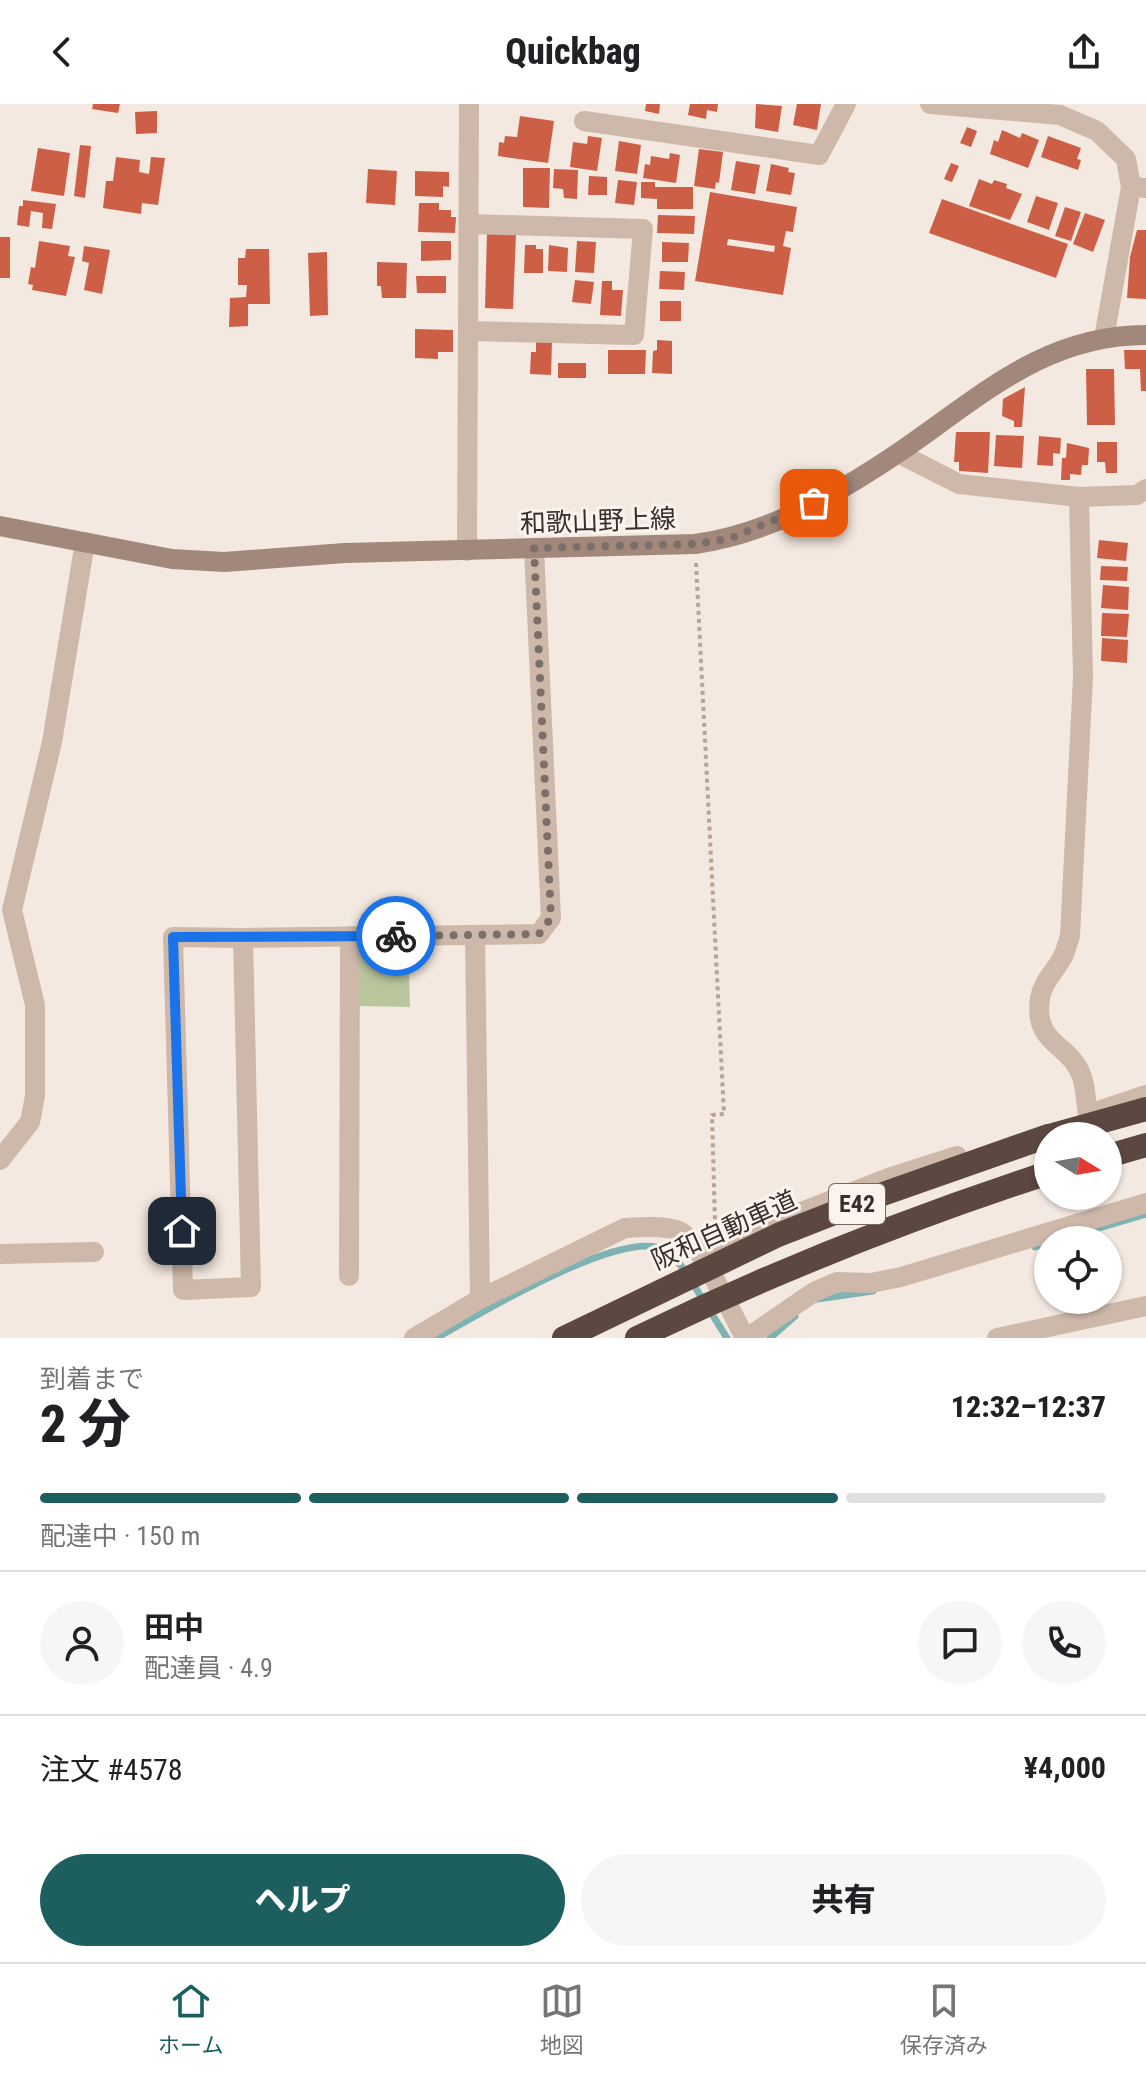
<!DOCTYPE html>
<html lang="ja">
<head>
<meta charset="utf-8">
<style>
	body { margin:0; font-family:"Roboto Condensed","Noto Sans JP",sans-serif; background:#f6f6f6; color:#202124; height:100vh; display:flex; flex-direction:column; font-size:30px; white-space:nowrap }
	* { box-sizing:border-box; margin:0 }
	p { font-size:26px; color:#757577 }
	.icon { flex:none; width:44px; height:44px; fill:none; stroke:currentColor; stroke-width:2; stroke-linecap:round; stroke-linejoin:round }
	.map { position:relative; height:1234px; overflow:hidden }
	.sheet { display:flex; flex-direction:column; background:#fff; flex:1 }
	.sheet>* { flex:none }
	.needle { width:52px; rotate:101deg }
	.tools { position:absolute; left:1034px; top:1018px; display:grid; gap:16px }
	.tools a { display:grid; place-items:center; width:88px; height:88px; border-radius:50%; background:#fff; box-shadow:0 2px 6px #0004; font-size:40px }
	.pin { position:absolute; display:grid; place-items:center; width:68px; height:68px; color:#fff; margin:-34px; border-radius:16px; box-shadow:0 4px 12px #0006 }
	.courier { position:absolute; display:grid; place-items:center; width:80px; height:80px; margin:-40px; border:6px solid #1a73e8; border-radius:50%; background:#fff; color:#222; box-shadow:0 2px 10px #0007 }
	.summary em { font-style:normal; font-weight:800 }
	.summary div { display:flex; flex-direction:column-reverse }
	.summary { display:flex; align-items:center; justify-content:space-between; height:136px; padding:0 40px }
	h1 { font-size:52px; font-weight:800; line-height:60px }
	.bar { display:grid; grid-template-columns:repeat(4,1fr); gap:12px 8px; align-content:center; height:96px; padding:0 40px }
	.bar i { height:10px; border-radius:6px; background:#e0e0e0 }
	.bar .current { background:#1d5f5f }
	.bar p { grid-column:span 4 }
	.line { display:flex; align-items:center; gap:20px; padding:0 40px; border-top:2px solid #e0e0e0 }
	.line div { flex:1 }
	.round { display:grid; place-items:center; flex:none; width:84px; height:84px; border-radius:42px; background:#f6f6f6 }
	.action { display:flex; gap:16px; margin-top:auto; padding:16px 40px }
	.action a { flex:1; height:92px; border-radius:48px; background:#1d5f5f; color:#fff; font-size:32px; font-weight:800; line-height:92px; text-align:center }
	.action a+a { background:#f6f6f6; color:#202124 }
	header { display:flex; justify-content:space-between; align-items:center; height:104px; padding:0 40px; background:#fff; font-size:36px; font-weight:800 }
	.dock { display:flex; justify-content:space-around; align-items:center; height:112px; border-top:2px solid #e0e0e0; background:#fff; font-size:22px; color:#757577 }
	.dock a { display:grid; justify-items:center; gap:4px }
	.dock .current { color:#1d5f5f }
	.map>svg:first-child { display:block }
	.green { fill:#bac59e }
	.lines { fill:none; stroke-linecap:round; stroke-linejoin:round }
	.stream { stroke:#7db3b2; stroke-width:7 }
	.building { fill:#cc5f46; fill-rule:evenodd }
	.path { stroke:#baa294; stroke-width:4; stroke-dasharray:4 4; stroke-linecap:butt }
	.minor { stroke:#ceb8aa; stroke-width:20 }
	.secondary { stroke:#a2877b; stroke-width:20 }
	.motorway { stroke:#5c4841; stroke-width:24 }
	.done { stroke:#7c6f6a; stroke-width:8; stroke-dasharray:0 14.4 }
	.route { stroke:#1a73e8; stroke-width:10 }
	.labels { text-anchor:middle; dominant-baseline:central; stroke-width:6; stroke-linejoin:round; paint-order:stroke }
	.shield { fill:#fbf4ed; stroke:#756964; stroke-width:2 }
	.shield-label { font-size:24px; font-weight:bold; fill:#3b2e2a }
	.street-label { font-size:26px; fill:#3b2e2a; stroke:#fbf4ed }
</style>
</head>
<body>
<header><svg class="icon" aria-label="back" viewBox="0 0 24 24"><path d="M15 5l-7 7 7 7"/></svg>Quickbag<svg class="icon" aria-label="share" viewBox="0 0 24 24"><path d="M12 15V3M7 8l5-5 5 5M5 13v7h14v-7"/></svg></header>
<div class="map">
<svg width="1146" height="1234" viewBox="0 0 1146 1234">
	<rect width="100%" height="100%" fill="#f4e9e0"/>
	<path class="green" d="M408 840 410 903 355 902 357 841Z"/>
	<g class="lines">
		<g class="stream">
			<path d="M1058 1136 1146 1110"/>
			<path d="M1035 1143 1048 1139"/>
			<path d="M817 1195 873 1187"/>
			<path d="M710 1207 727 1234"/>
			<path d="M436 1234C476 1212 627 1120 666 1147 682 1158 693 1180 703 1196"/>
			<path d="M770 1234 795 1212"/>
		</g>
	</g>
	<g class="building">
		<path d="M93 0H120L118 9 92 5Z"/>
		<path d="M646 0H660L659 10 645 7Z"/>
		<path d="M690 0H718L717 8 707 6 706 15 688 11Z"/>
		<path d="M756 0 782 2 778 28 755 24Z"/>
		<path d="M797 0H821L817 26 793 21Z"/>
		<path d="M157 7V29L136 30 135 8Z"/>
		<path d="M520 12 554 17 548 59 498 52 499 38 504 39 505 32 517 33Z"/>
		<path d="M967 23 977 27 971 43 960 39Z"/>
		<path d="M1002 26 1020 34 1022 29 1039 36 1028 64 990 50 994 36 998 38Z"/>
		<path d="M588 32 602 34 597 67 570 63 573 38 587 40Z"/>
		<path d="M1048 32 1081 44 1077 55 1081 56 1078 66 1041 53Z"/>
		<path d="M619 37 641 41 637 70 615 67Z"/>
		<path d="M80 41 91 42 85 94 74 92Z"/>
		<path d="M38 44 70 49 64 92 31 87Z"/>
		<path d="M699 45 723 48 719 79 716 78 715 85 694 82Z"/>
		<path d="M670 49 680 51 676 79 643 74 645 60 650 61 651 52 669 55Z"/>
		<path d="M116 53 140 56 139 68 149 70 151 53 165 54 158 101 142 99 141 110 103 104 106 77H113Z"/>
		<path d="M736 57 760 61 755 90 731 86Z"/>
		<path d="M951 59 959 62 952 78 944 75Z"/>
		<path d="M771 60 789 64 788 68 795 69 791 91 766 87Z"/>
		<path d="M523 64H550L549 104 523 103Z"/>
		<path d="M368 65 397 67 395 101 366 99Z"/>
		<path d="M554 65 578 66 577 95 564 94 563 85 553 84Z"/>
		<path d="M415 67 449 68V83L443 82V93L415 92Z"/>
		<path d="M589 72 607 73V91H588Z"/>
		<path d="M979 75 992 80 994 76 1007 80 1006 84 1022 90 1010 116 969 102Z"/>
		<path d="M618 76 637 78 634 101 615 99Z"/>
		<path d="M641 78H655V83H693V105H657V95L641 94Z"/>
		<path d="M710 88 797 103 793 128 786 127 783 142 791 144 783 191 695 177ZM728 135 775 142 774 148 727 141Z"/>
		<path d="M1036 92 1058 99 1049 126 1027 118Z"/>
		<path d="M942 95 1068 140 1056 174 929 129Z"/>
		<path d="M23 96 56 100 52 125 42 124 43 109 31 107 29 123 17 121 19 102H23Z"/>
		<path d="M419 99H439V106H451V113H456L455 129 418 128Z"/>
		<path d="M1065 103 1081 108 1071 137 1055 132Z"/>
		<path d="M1085 109 1105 116 1093 148 1073 140Z"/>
		<path d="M658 111 695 112 694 130 657 129Z"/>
		<path d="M1137 126H1146V195L1127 194 1130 153Z"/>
		<path d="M487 128 516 129 513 205 485 204Z"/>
		<rect x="0" y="133" width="10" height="41"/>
		<path d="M39 137 70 142 68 152 75 153 66 192 32 186 33 181 28 180 31 163 35 164Z"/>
		<path d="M421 137H451V156L421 157Z"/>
		<path d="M577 137 596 138 594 169 575 168Z"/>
		<path d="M662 138 689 139 688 158H662Z"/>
		<path d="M525 141H536V145H543V169H524Z"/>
		<path d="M549 141 568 144 567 168 548 167Z"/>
		<path d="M84 142 110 146 102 190 84 186 89 159 82 157Z"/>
		<path d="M246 145H269L270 200H248V222L229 223 230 194 246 193 247 181H238V154H245Z"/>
		<path d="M327 148 328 211 310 212 308 149Z"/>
		<path d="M377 158 407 159 406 194H382L381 182H377Z"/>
		<path d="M660 167 685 168 684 186 659 185Z"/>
		<path d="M416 172H446V189H417Z"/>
		<path d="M575 176 594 178 591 200 572 198Z"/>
		<path d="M602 177H612V186H623L621 212 600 211Z"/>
		<rect x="660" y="197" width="21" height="20"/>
		<path d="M415 225 453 226V248H438V255L415 254Z"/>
		<path d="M536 236 552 237 551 271 530 270 531 248H536Z"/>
		<path d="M657 236 672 237V270L652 269 653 247 657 246Z"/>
		<path d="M608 246H646L645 270H608Z"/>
		<path d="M1124 246H1146V287H1141L1140 265H1125Z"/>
		<rect x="558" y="259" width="28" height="15"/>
		<path d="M1086 265H1114L1115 321H1087Z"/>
		<path d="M1025 283 1022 323H1014V317L1002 312 1003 295Z"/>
		<path d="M956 328H990L988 369 959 367V358H954Z"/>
		<path d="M996 331 1024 332 1022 364 994 362Z"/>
		<path d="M1039 332 1061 334 1060 350 1053 349V362L1037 361Z"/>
		<path d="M1097 338H1117V369H1106L1105 358H1097Z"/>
		<path d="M1067 339 1089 344 1088 361H1082L1081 371 1070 370V376H1061L1062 354H1066Z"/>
		<path d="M1099 436 1128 439 1126 457 1097 454Z"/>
		<path d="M1101 462 1128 463 1127 477 1100 476Z"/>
		<path d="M1103 481 1129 483 1128 506 1101 504Z"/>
		<path d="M1102 509 1129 510 1127 533 1101 532Z"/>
		<path d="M1102 534 1128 536 1127 559 1101 557Z"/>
	</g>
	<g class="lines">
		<path class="path" d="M696 459 724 1010 712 1011 715 1118"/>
		<g class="minor">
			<path d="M930 0 1060 11 1097 27 1126 55 1131 83"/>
			<path d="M584 17 819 51 846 0"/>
			<path d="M468 227 634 231 643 125 469 120"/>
			<path d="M1104 234 1131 83 1146 84"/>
			<path d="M898 349 959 380 1079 393 1083 573 1070 832C1068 838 1066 845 1064 850 1057 866 1043 876 1040 894 1033 942 1070 938 1082 973 1086 985 1086 999 1088 1011"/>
			<path d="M1079 393 1137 391 1146 385"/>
			<path d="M467 447 469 0"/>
			<path d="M475 831 480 1195"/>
			<path d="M243 834 173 833 183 1186 251 1183 243 834 539 830 551 814 534 444"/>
			<path d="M1098 1007 1146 991"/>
			<path d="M0 1056 30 1018 35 992V901L12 806 52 638 85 438"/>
			<path d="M698 1148 891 1073 957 1052"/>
			<path d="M0 1150 94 1148"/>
			<path d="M349 1172 350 832"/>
			<path d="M414 1234 480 1195 625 1124C640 1123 667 1121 681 1128 699 1138 734 1213 745 1234"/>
			<path d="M747 1234 814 1188 837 1178 871 1179 901 1173 1146 1099"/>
			<path d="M997 1234 1146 1202"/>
		</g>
		<path class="secondary" d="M0 422 172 455 224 458 345 449 695 440C769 430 837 390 898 349 979 294 1043 231 1146 231"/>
		<g class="motorway">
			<path d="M1049 1032 1146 1005"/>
			<path d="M1108 1052 1146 1041"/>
			<path d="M564 1234 778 1131 880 1091 1048 1032"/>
			<path d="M637 1234C771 1169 907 1115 1048 1069"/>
		</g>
	</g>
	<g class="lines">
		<path class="done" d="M396 832 539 830 551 814 534 444 695 440 729 435 814 399"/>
		<path class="route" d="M182 1127 173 833 396 832"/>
	</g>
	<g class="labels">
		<rect class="shield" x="829" y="1080" width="56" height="40" rx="6"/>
		<g class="shield-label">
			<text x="857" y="1100">E42</text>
		</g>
		<g class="street-label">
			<text transform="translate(598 417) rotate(-2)">和歌山野上線</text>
			<text transform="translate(724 1126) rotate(-24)">阪和自動車道</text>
		</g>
	</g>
</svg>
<div class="tools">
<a><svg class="needle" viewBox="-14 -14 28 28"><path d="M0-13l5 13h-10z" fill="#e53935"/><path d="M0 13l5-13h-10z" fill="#757577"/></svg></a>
<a><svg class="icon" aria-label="locate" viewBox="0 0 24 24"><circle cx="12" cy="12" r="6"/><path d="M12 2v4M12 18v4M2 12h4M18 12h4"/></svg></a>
</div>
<div class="pin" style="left:814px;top:399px;background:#ea580c"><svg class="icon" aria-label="bag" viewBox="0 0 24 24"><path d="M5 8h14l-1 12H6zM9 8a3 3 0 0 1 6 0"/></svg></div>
<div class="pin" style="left:182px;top:1127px;background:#1f2937"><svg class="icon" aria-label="home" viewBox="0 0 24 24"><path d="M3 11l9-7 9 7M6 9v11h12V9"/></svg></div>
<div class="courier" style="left:396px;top:832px"><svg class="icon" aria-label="bike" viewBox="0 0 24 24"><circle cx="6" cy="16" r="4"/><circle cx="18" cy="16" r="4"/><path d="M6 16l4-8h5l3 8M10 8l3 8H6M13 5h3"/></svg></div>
</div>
<section class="sheet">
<div class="summary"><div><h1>2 分</h1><p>到着まで</p></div><em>12:32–12:37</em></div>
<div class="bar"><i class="current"></i><i class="current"></i><i class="current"></i><i></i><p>配達中 · 150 m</p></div>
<div class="line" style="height:144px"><a class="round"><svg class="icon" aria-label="person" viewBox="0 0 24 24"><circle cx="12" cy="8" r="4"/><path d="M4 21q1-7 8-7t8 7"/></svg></a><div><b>田中</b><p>配達員 · 4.9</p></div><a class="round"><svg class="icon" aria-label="chat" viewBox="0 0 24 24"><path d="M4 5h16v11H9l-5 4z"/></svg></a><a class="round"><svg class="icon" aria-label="phone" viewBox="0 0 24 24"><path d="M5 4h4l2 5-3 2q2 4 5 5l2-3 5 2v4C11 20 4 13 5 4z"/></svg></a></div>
<div class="line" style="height:104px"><div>注文 #4578</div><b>¥4,000</b></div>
<div class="action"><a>ヘルプ</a><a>共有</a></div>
</section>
<nav class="dock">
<a class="current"><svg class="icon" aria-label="home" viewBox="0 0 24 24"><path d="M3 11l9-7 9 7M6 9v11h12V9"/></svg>ホーム</a>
<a><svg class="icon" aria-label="map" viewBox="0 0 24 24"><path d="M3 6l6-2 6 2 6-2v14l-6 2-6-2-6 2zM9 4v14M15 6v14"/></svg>地図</a>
<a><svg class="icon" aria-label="saved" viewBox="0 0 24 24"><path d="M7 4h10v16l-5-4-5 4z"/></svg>保存済み</a>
</nav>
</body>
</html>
